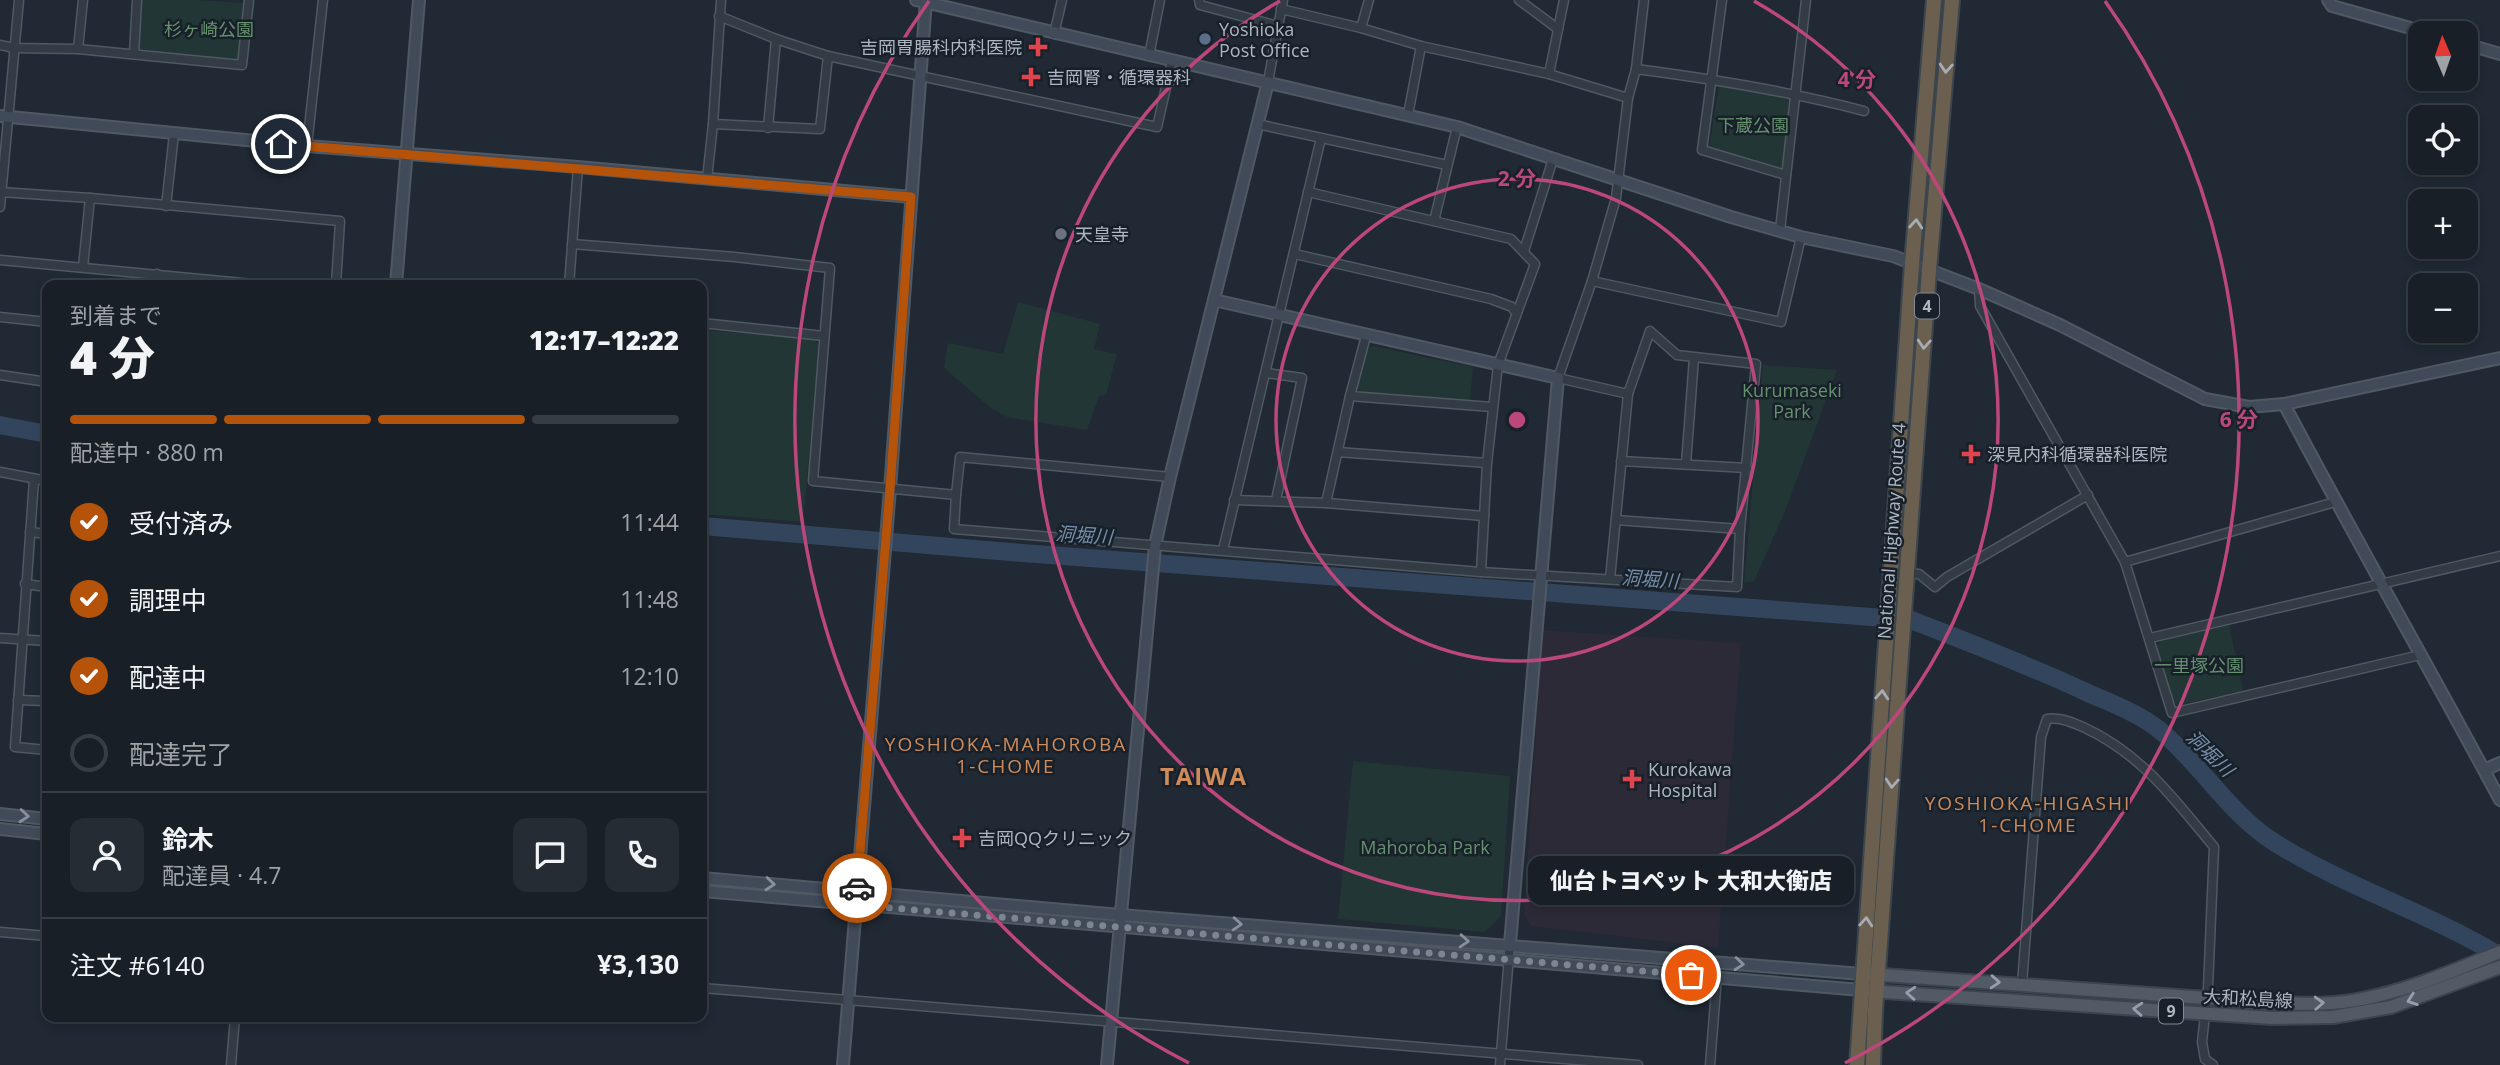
<!DOCTYPE html>
<html lang="ja">
<head>
<meta charset="utf-8">
<style>
	body { margin:0; font-family:"Open Sans","Noto Sans JP",sans-serif; background:#252c33; color:#f1f3f6; height:100vh; display:flex; flex-direction:column; font-size:26px; white-space:nowrap }
	* { box-sizing:border-box; margin:0 }
	p { font-size:23px; color:#9fa2a7 }
	.icon { flex:none; width:38px; height:38px; fill:none; stroke:currentColor; stroke-width:2; stroke-linecap:round; stroke-linejoin:round }
	.map { position:relative; flex:1; overflow:hidden }
	.side { position:absolute; left:42px; top:280px; width:665px; height:742px; display:flex; flex-direction:column; background:#181f27; border-radius:14px; box-shadow:0 4px 10px #0003,0 0 0 2px #363d44 }
	.side>* { flex:none }
	.needle { width:46px; rotate:358deg }
	.controls { position:absolute; left:2408px; top:21px; display:grid; gap:14px }
	.controls a { display:grid; place-items:center; width:70px; height:70px; border-radius:14px; background:#181f27; box-shadow:0 4px 10px #0003,0 0 0 2px #363d44; font-size:35px }
	.pin { position:absolute; display:grid; place-items:center; width:60px; height:60px; color:#fff; margin:-30px; border:4px solid #fff; border-radius:50%; box-shadow:0 2px 7px #0007 }
	.courier { position:absolute; display:grid; place-items:center; width:70px; height:70px; margin:-35px; border:5px solid #b45309; border-radius:50%; background:#fff; color:#222; box-shadow:0 2px 9px #0007 }
	.bubble { position:absolute; height:49px; border-radius:14px; background:#181f27; box-shadow:0 4px 10px #0003,0 0 0 2px #363d44; font-size:23px; font-weight:800; line-height:49px; text-align:center }
	.head em { font-style:normal; font-weight:800 }
	.head div { display:flex; flex-direction:column-reverse }
	.head { display:flex; align-items:center; justify-content:space-between; height:119px; padding:0 28px }
	h1 { font-size:46px; font-weight:800; line-height:52px }
	.bar { display:grid; grid-template-columns:repeat(4,1fr); gap:10px 7px; align-content:center; height:84px; padding:0 28px }
	.bar i { height:9px; border-radius:5px; background:#363d44 }
	.bar .selected { background:#b45309 }
	.bar p { grid-column:span 4 }
	.line { display:flex; align-items:center; gap:18px; padding:0 28px; border-top:2px solid #363d44 }
	.line div { flex:1 }
	.round { display:grid; place-items:center; flex:none; width:74px; height:74px; border-radius:14px; background:#252c33 }
	ol { padding:0 28px; list-style:none }
	li { display:flex; align-items:center; gap:21px; height:77px }
	li p { margin-inline-start:auto }
	li .icon { padding:7px; border-radius:50%; background:#b45309; color:#fff; stroke-width:4 }
	li:last-child { color:#9fa2a7 }
	li i { width:38px; height:38px; border:4px solid #363d44; border-radius:50% }
	.map>svg:first-child { display:block }
	.medical { fill:#2c2a37 }
	.green { fill:#223636 }
	.lines { fill:none; stroke-linecap:round; stroke-linejoin:round }
	.river { stroke:#33455c; stroke-width:18 }
	.street-casing { stroke:#505963; stroke-width:11 }
	.secondary-casing { stroke:#505963; stroke-width:14 }
	.primary-casing { stroke:#3c444f; stroke-width:16 }
	.highway-casing { stroke:#3d464f; stroke-width:18 }
	.street { stroke:#333b45; stroke-width:8 }
	.secondary { stroke:#414a58; stroke-width:10 }
	.primary { stroke:#515a65; stroke-width:12 }
	.highway { stroke:#6b6050; stroke-width:14 }
	.oneway { stroke:#a6adb7 }
	.oneway2 { stroke:#87909d }
	.oneway3 { stroke:#969fab }
	.done { stroke:#7c8590; stroke-width:7; stroke-dasharray:0 12.6 }
	.route { stroke:#b45309; stroke-width:9 }
	.ring { fill:none; stroke:#bc477a; stroke-width:3.5 }
	.service-dot { fill:#5c6f8a; stroke:#182029; stroke-width:2.5 }
	.health-dot { fill:#e0444e; stroke:#182029; stroke-width:2.5 }
	.worship-dot { fill:#6b7280; stroke:#182029; stroke-width:2.5 }
	.labels { text-anchor:middle; dominant-baseline:central; stroke-width:5; stroke-linejoin:round; paint-order:stroke }
	.shield { fill:#182029; stroke:#808994; stroke-width:2 }
	.shield-label { font-size:16px; font-weight:bold; fill:#adb6c2 }
	.park-label { font-size:18px; fill:#66916f; stroke:#182029 }
	.poi-label { font-size:18px; fill:#adb6c2; stroke:#182029; text-anchor:start }
	.street-label { font-size:18px; fill:#adb6c2; stroke:#182029 }
	.water-label { font-size:19px; font-style:italic; fill:#758eaa; stroke:#182029 }
	.neighbourhood-label { font-size:19px; letter-spacing:2px; fill:#ce8b5c; stroke:#182029 }
	.district-label { font-size:24px; font-weight:bold; letter-spacing:2px; fill:#ce8b5c; stroke:#182029 }
	.centre { fill:#bc477a; stroke:#182029; stroke-width:3.5 }
	.ring-label { font-size:21px; text-anchor:middle; font-weight:bold; fill:#bc477a; stroke:#182029; stroke-width:5; stroke-linejoin:round; paint-order:stroke }
</style>
</head>
<body>
<div class="map">
<svg width="2500" height="1065" viewBox="0 0 2500 1065">
	<rect width="100%" height="100%" fill="#202934"/>
	<path class="medical" d="M1542 630 1741 643 1718 948 1531 926 1524 915Z"/>
	<g class="green">
		<path d="M140 0H196L244 3 238 61 136 51Z"/>
		<path d="M1719 86 1792 96 1782 169 1709 148Z"/>
		<path d="M1018 302 1100 324 1094 349 1117 354 1106 395 1099 396 1087 430 1007 417 992 409 944 368 948 343 1003 354Z"/>
		<path d="M702 330 814 339 819 345 803 522 702 514Z"/>
		<path d="M1372 346 1473 367 1470 401 1362 394 1357 388 1366 350Z"/>
		<path d="M1763 365 1837 370 1784 514 1754 581 1744 583Z"/>
		<path d="M2229 625 2243 691 2177 705 2173 700 2157 646 2162 639Z"/>
		<path d="M1353 761 1510 776 1501 916 1485 932 1338 919Z"/>
	</g>
	<g class="lines">
		<g class="river">
			<path d="M0 425 47 434"/>
			<path d="M702 526 1010 552 1911 620C1971 643 2030 666 2088 693 2113 704 2143 715 2163 733 2203 767 2231 816 2277 844 2348 888 2429 913 2500 956"/>
		</g>
		<g class="street-casing">
			<g id="street">
				<path d="M1199 0 1200 5 1278 26"/>
				<path d="M1519 0 1558 29"/>
				<path d="M1722 0 1702 150 1786 175"/>
				<path d="M1281 9 1361 28 1421 46 1549 74 1628 98"/>
				<path d="M719 16 776 39 828 56 1157 127 1172 61"/>
				<path d="M1361 28 1369 0"/>
				<path d="M1054 34 1062 0"/>
				<path d="M0 45 14 48 78 49 242 65 249 0"/>
				<path d="M78 49 83 0"/>
				<path d="M134 54 137 0"/>
				<path d="M1149 56 1160 0"/>
				<path d="M1636 69C1713 79 1789 91 1864 111"/>
				<path d="M1549 74 1564 0"/>
				<path d="M1268 82 1283 0"/>
				<path d="M1408 115 1421 46"/>
				<path d="M713 124 820 129 828 56"/>
				<path d="M1257 124 1447 165"/>
				<path d="M768 128 776 39"/>
				<path d="M307 146 323 0"/>
				<path d="M707 179 713 124 721 0"/>
				<path d="M0 192 90 198 340 221 336 285"/>
				<path d="M1308 192 1511 239 1535 264 1498 365 1487 463 1481 572"/>
				<path d="M166 206 174 134"/>
				<path d="M0 207 19 0"/>
				<path d="M1434 221 1457 127"/>
				<path d="M1780 230 1806 0"/>
				<path d="M572 244 735 257 830 268 813 481 956 495 960 457 1170 477"/>
				<path d="M1524 251 1553 159"/>
				<path d="M1295 254 1491 299 1512 307 1516 313"/>
				<path d="M0 260 265 285"/>
				<path d="M83 267 90 198"/>
				<path d="M1592 281 1781 322 1801 237"/>
				<path d="M156 285 157 274"/>
				<path d="M569 285 578 167"/>
				<path d="M1979 289 1980 306 2125 562 2172 713 2420 655"/>
				<path d="M0 317 47 322"/>
				<path d="M702 323 824 336"/>
				<path d="M1266 373 1302 378 1276 500"/>
				<path d="M0 375 47 382"/>
				<path d="M1628 394 1558 378 1592 281 1616 198 1628 98 1636 69 1644 0"/>
				<path d="M1350 396 1492 407"/>
				<path d="M1338 452 1487 463"/>
				<path d="M1621 461 1747 468"/>
				<path d="M1686 464 1694 358"/>
				<path d="M0 472 47 481"/>
				<path d="M34 480 15 747 47 750"/>
				<path d="M956 495 954 529 1481 572 1737 587 1740 529 1756 364 1677 355 1650 331 1628 394 1610 579"/>
				<path d="M1234 500 1326 503 1484 516"/>
				<path d="M1326 503 1350 396 1366 336"/>
				<path d="M1616 520 1740 529"/>
				<path d="M30 532 47 534"/>
				<path d="M1223 550 1321 138"/>
				<path d="M2125 562 2335 502"/>
				<path d="M1907 573 1919 574 1935 587 1947 577 2088 495"/>
				<path d="M25 584 47 587"/>
				<path d="M0 638 47 641"/>
				<path d="M2150 638 2500 556"/>
				<path d="M18 700 47 701"/>
				<path d="M0 932 47 936"/>
				<path d="M2022 984 2041 737 2047 719C2060 717 2071 722 2083 727 2142 754 2174 799 2214 847L2208 988 2202 1042 2205 1059 2213 1065"/>
				<path d="M702 988 1638 1065"/>
				<path d="M231 1065 235 1017"/>
				<path d="M1500 1065 1510 944"/>
				<path d="M1710 1065 1717 977"/>
			</g>
		</g>
		<g class="secondary-casing">
			<g id="secondary">
				<path d="M916 0 1457 127 1731 217 1801 237 1893 256 1979 289 2060 325 2205 399 2249 407 2284 404 2500 358"/>
				<path d="M2328 0 2332 6 2428 33"/>
				<path d="M2466 44 2500 54"/>
				<path d="M0 116 307 146 578 167 911 197"/>
				<path d="M396 285 419 0"/>
				<path d="M1214 300 1558 378 1510 944"/>
				<path d="M2284 404C2354 537 2429 667 2500 800"/>
				<path d="M2484 770 2500 763"/>
				<path d="M0 814 47 819"/>
				<path d="M0 829 47 834"/>
				<path d="M702 878 1120 915 1862 974"/>
				<path d="M702 891 1861 990"/>
				<path d="M843 1065 890 489 926 0"/>
				<path d="M1107 1065 1155 546 1170 477 1268 82"/>
			</g>
		</g>
		<g class="primary-casing">
			<g id="primary">
				<path d="M1869 974 2276 1003C2305 1004 2334 1005 2362 999 2410 990 2455 970 2500 952"/>
				<path d="M1869 991 2272 1018 2333 1017 2391 1007 2500 967"/>
			</g>
		</g>
		<g class="highway-casing">
			<g id="highway">
				<path d="M1857 1065 1912 264 1934 0"/>
				<path d="M1873 1065 1875 1011 1929 270 1952 0"/>
			</g>
		</g>
		<use href="#street" class="street"/>
		<use href="#secondary" class="secondary"/>
		<use href="#primary" class="primary"/>
		<use href="#highway" class="highway"/>
	</g>
	<defs><path id="oneway-chevron" d="M-2-3.5L2.5 0L-2 3.5" fill="none" stroke-width="1.6" stroke-linecap="round" stroke-linejoin="round" transform="scale(1.75)"/></defs>
	<g class="oneway">
		<use href="#oneway-chevron" transform="translate(1946 68) rotate(94)"/>
		<use href="#oneway-chevron" transform="translate(1916 224) rotate(-85)"/>
		<use href="#oneway-chevron" transform="translate(1924 344) rotate(94)"/>
		<use href="#oneway-chevron" transform="translate(1882 695) rotate(-86)"/>
		<use href="#oneway-chevron" transform="translate(1892 783) rotate(94)"/>
		<use href="#oneway-chevron" transform="translate(1866 922) rotate(-86)"/>
	</g>
	<g class="oneway2">
		<use href="#oneway-chevron" transform="translate(24 816) rotate(5)"/>
		<use href="#oneway-chevron" transform="translate(770 884) rotate(5)"/>
		<use href="#oneway-chevron" transform="translate(1237 924) rotate(4)"/>
		<use href="#oneway-chevron" transform="translate(1464 941) rotate(4)"/>
		<use href="#oneway-chevron" transform="translate(1739 964) rotate(5)"/>
	</g>
	<g class="oneway3">
		<use href="#oneway-chevron" transform="translate(1995 982) rotate(4)"/>
		<use href="#oneway-chevron" transform="translate(1911 993) rotate(-176)"/>
		<use href="#oneway-chevron" transform="translate(2412 1000) rotate(161)"/>
		<use href="#oneway-chevron" transform="translate(2319 1003) rotate(-3)"/>
		<use href="#oneway-chevron" transform="translate(2138 1009) rotate(-176)"/>
	</g>
	<g class="lines">
		<path class="done" d="M857 888 856 905 1691 975"/>
		<path class="route" d="M281 144 911 197 890 489 857 888"/>
	</g>
	<g class="ring">
		<circle cx="1517" cy="420" r="241"/>
		<path d="M1754 1A481 481 0 1 1 1280 1"/>
		<path d="M1189 1063A722 722 0 0 1 929 1M2105 1A722 722 0 0 1 1845 1063"/>
	</g>
	<circle class="service-dot" cx="1205" cy="39" r="7"/>
	<g class="health-dot">
		<path d="M1034.5 36.5h7v7h7v7h-7v7h-7v-7h-7v-7h7z"/>
		<path d="M1027.5 66.5h7v7h7v7h-7v7h-7v-7h-7v-7h7z"/>
		<path d="M1967.5 443.5h7v7h7v7h-7v7h-7v-7h-7v-7h7z"/>
		<path d="M1628.5 768.5h7v7h7v7h-7v7h-7v-7h-7v-7h7z"/>
		<path d="M958.5 827.5h7v7h7v7h-7v7h-7v-7h-7v-7h7z"/>
	</g>
	<circle class="worship-dot" cx="1061" cy="234" r="7"/>
	<g class="labels">
		<g class="shield">
			<rect x="1915" y="293.5" width="24" height="25" rx="5"/>
			<rect x="2159" y="998.5" width="24" height="25" rx="5"/>
		</g>
		<g class="shield-label">
			<text x="1927" y="306">4</text>
			<text x="2171" y="1011">9</text>
		</g>
		<g class="park-label">
			<text x="209" y="29">杉ヶ崎公園</text>
			<text x="1753" y="125">下蔵公園</text>
			<text x="1792" y="390">Kurumaseki<tspan x="1792" dy="21">Park</tspan></text>
			<text x="2199" y="665">一里塚公園</text>
			<text x="1425" y="847">Mahoroba Park</text>
		</g>
		<g class="poi-label">
			<text x="1219" y="29">Yoshioka<tspan x="1219" dy="21">Post Office</tspan></text>
			<text x="1022" y="47" text-anchor="end">吉岡胃腸科内科医院</text>
			<text x="1047" y="77">吉岡腎・循環器科</text>
			<text x="1075" y="234">天皇寺</text>
			<text x="1987" y="454">深見内科循環器科医院</text>
			<text x="1648" y="769">Kurokawa<tspan x="1648" dy="21">Hospital</tspan></text>
			<text x="978" y="838">吉岡QQクリニック</text>
		</g>
		<g class="street-label">
			<text transform="translate(1891 531) rotate(-86)">National Highway Route 4</text>
			<text transform="translate(2248 998) rotate(3)">大和松島線</text>
		</g>
		<g class="water-label">
			<text transform="translate(1084 535) rotate(4)">洞堀川</text>
			<text transform="translate(1650 579) rotate(4)">洞堀川</text>
			<text transform="translate(2210 753) rotate(44)">洞堀川</text>
		</g>
		<g class="neighbourhood-label">
			<text x="1006" y="744">YOSHIOKA-MAHOROBA<tspan x="1006" dy="22">1-CHOME</tspan></text>
			<text x="2028" y="803">YOSHIOKA-HIGASHI<tspan x="2028" dy="22">1-CHOME</tspan></text>
		</g>
		<g class="district-label">
			<text x="1204" y="775">TAIWA</text>
		</g>
	</g>
	<circle cx="1517" cy="420" r="10" class="centre"/>
	<g class="ring-label">
		<text x="1857" y="87">4 分</text>
		<text x="1517" y="186">2 分</text>
		<text x="2239" y="427">6 分</text>
	</g>
</svg>
<div class="controls">
<a><svg class="needle" viewBox="-14 -14 28 28"><path d="M0-13l5 13h-10z" fill="#e53935"/><path d="M0 13l5-13h-10z" fill="#9fa2a7"/></svg></a>
<a><svg class="icon" aria-label="locate" viewBox="0 0 24 24"><circle cx="12" cy="12" r="6"/><path d="M12 2v4M12 18v4M2 12h4M18 12h4"/></svg></a>
<a>+</a>
<a>−</a>
</div>
<div class="pin" style="left:1691px;top:975px;background:#ea580c"><svg class="icon" aria-label="bag" viewBox="0 0 24 24"><path d="M5 8h14l-1 12H6zM9 8a3 3 0 0 1 6 0"/></svg></div>
<div class="pin" style="left:281px;top:144px;background:#1f2937"><svg class="icon" aria-label="home" viewBox="0 0 24 24"><path d="M3 11l9-7 9 7M6 9v11h12V9"/></svg></div>
<div class="courier" style="left:857px;top:888px"><svg class="icon" aria-label="car" viewBox="0 0 24 24"><path d="M5 17H2v-5l4-1 3-4h7l3 4 3 1v5h-3M9 17h6M6 11h13"/><circle cx="7" cy="17" r="2"/><circle cx="17" cy="17" r="2"/></svg></div>
<div class="bubble" style="left:1528px;top:856px;width:326px">仙台トヨペット 大和大衡店</div>
<section class="side">
<div class="head"><div><h1>4 分</h1><p>到着まで</p></div><em>12:17–12:22</em></div>
<div class="bar"><i class="selected"></i><i class="selected"></i><i class="selected"></i><i></i><p>配達中 · 880 m</p></div>
<ol>
<li><svg class="icon" aria-label="check" viewBox="0 0 24 24"><path d="M5 12l5 5 9-10"/></svg>受付済み<p>11:44</p></li>
<li><svg class="icon" aria-label="check" viewBox="0 0 24 24"><path d="M5 12l5 5 9-10"/></svg>調理中<p>11:48</p></li>
<li><svg class="icon" aria-label="check" viewBox="0 0 24 24"><path d="M5 12l5 5 9-10"/></svg>配達中<p>12:10</p></li>
<li><i></i>配達完了</li>
</ol>
<div class="line" style="height:126px"><a class="round"><svg class="icon" aria-label="person" viewBox="0 0 24 24"><circle cx="12" cy="8" r="4"/><path d="M4 21q1-7 8-7t8 7"/></svg></a><div><b>鈴木</b><p>配達員 · 4.7</p></div><a class="round"><svg class="icon" aria-label="chat" viewBox="0 0 24 24"><path d="M4 5h16v11H9l-5 4z"/></svg></a><a class="round"><svg class="icon" aria-label="phone" viewBox="0 0 24 24"><path d="M5 4h4l2 5-3 2q2 4 5 5l2-3 5 2v4C11 20 4 13 5 4z"/></svg></a></div>
<div class="line" style="height:91px"><div>注文 #6140</div><b>¥3,130</b></div>
</section>
</div>
</body>
</html>
